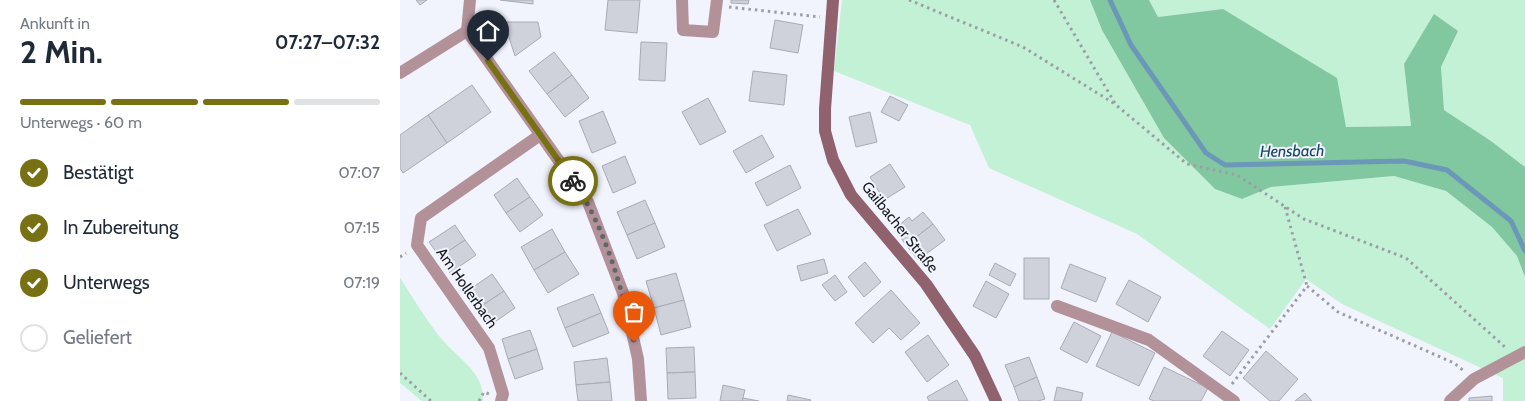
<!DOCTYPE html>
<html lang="de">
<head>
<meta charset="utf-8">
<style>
	body { margin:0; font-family:Cabin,sans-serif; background:#f6f6f7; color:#1f2937; height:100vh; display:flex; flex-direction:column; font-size:19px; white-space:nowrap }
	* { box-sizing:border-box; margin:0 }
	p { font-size:16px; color:#747a83 }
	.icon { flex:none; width:28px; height:28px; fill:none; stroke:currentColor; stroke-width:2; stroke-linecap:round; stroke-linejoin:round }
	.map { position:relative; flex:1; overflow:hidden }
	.side { display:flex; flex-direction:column; background:#fff; width:400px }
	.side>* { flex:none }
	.pin { position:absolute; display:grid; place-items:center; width:42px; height:42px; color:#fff; margin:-51px -21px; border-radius:50% 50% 50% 0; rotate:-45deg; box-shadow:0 0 5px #0007 }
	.pin .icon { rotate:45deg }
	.courier { position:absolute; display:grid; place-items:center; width:50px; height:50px; margin:-25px; border:4px solid #777113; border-radius:50%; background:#fff; color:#222; box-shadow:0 1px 6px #0007 }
	.head em { font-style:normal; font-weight:800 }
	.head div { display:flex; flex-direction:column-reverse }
	.head { display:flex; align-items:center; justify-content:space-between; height:85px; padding:0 20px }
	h1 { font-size:32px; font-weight:800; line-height:38px }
	.bar { display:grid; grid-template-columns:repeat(4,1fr); gap:8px 5px; align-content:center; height:60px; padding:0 20px }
	.bar i { height:6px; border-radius:4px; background:#e0e1e3 }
	.bar .on { background:#777113 }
	.bar p { grid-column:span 4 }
	ol { padding:0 20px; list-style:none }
	li { display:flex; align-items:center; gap:15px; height:55px }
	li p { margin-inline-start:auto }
	li .icon { padding:5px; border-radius:50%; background:#777113; color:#fff; stroke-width:4 }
	li:last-child { color:#747a83 }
	li i { width:28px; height:28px; border:2px solid #e0e1e3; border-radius:50% }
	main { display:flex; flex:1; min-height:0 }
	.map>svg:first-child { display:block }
	.green { fill:#c2f1d5 }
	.forest { fill:#81c79f }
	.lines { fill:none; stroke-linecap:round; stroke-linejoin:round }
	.stream { stroke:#6b97b9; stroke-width:5 }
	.building { fill:#cfd1db; stroke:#a8abb4 }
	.path { stroke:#9c9ea5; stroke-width:3; stroke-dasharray:2.5 4; stroke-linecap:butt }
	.street { stroke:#b29199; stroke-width:12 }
	.secondary { stroke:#90626e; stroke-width:12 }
	.done { stroke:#63656b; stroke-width:5; stroke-dasharray:0 9 }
	.route { stroke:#777113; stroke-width:6 }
	.labels { text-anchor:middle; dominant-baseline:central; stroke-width:4; stroke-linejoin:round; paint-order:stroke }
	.street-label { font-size:15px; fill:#17181c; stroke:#f1f3fd }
	.water-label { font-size:16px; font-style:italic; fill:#144462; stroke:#f1f3fd }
</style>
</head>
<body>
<main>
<section class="side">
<div class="head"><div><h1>2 Min.</h1><p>Ankunft in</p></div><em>07:27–07:32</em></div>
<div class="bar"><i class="on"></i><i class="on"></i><i class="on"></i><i></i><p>Unterwegs · 60 m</p></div>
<ol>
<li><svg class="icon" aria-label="check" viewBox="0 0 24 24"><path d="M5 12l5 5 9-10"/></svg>Bestätigt<p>07:07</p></li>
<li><svg class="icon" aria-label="check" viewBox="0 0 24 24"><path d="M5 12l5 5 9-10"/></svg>In Zubereitung<p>07:15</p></li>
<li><svg class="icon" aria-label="check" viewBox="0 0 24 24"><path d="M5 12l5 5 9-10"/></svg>Unterwegs<p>07:19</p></li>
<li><i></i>Geliefert</li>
</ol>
</section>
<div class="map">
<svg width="1125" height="401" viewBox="0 0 1125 401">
	<rect width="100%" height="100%" fill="#f1f3fd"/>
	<g class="green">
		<path d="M442 0H690L702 30 764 138 815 189 842 199 871 187 994 176 1046 191 1092 227 1117 256 1125 277V401H1103V378L942 304 906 279 870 329 737 234 589 168 570 125 434 71Z"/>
		<path d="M749 0H1125V167L1091 141 1044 110 1041 67 1058 31 1004 64 1011 126 946 127 823 9 758 17Z"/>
		<path d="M0 278C13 298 25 318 39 336 55 357 85 371 83 401H22L0 383Z"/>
	</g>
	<path class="forest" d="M690 0H749L758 17 823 9 937 78 946 127 1011 126 1004 64 1034 14 1058 31 1041 67 1044 110 1091 141 1125 167V277L1117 256 1092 227 1046 191 994 176 871 187 842 199 815 189 764 138 702 30Z"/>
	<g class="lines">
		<path class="stream" d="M710 0 731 45 806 153 825 165 1004 161 1047 170 1111 221 1125 251"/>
	</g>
	<g class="building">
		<path d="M16 0H27L20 5Z"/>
		<path d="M100 0H133V4Z"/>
		<path d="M208 0H240L237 33 205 30Z"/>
		<path d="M331 0H349L348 4 331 3Z"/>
		<path d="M375 20 403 25 398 53 370 48Z"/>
		<path d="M104 22H138L141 37 115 56Z"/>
		<path d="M241 42 267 43 265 81 239 80Z"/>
		<path d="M154 52 172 75 147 94 129 71Z"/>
		<path d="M353 71 387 75 384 105 349 101Z"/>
		<path d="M172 75 189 98 165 117 147 94Z"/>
		<path d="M72 85 91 112 47 143 28 115Z"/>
		<path d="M490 96 508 105 499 121 481 112Z"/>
		<path d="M308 98 326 132 300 145 282 112Z"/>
		<path d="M203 111 216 143 192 153 179 121Z"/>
		<path d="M470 112 477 142 456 147 449 117Z"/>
		<path d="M28 115 47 143 3 173 0 168V135Z"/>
		<path d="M362 135 374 157 346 173 333 151Z"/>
		<path d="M225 156 236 183 213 193 202 166Z"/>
		<path d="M490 164 505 187 484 200 470 177Z"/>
		<path d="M390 165 401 188 367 206 355 183Z"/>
		<path d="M117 178 130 197 106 213 94 195Z"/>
		<path d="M130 197 143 215 120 232 106 213Z"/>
		<path d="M245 200 255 223 227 235 217 212Z"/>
		<path d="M398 209 411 234 377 251 364 225Z"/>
		<path d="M523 212 533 224 506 245 494 229 509 217 512 221Z"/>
		<path d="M255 223 265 247 237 259 227 235Z"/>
		<path d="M533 224 545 240 518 260 506 245Z"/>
		<path d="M55 225 65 240 40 257 29 242Z"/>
		<path d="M152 229 165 252 134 270 121 247Z"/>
		<path d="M65 240 76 255 50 273 40 257Z"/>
		<path d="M165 252 179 274 148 293 134 270Z"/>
		<rect x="624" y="258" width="25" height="41"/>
		<path d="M424 259 428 273 401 281 397 266Z"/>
		<path d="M465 262 481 282 464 297 448 277Z"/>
		<path d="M595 263 616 274 610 286 589 275Z"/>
		<path d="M670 264 706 278 696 302 661 288Z"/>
		<path d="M276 273 284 300 254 308 246 281Z"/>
		<path d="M92 274 104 291 77 309 66 292Z"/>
		<path d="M435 275 447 292 435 301 422 285Z"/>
		<path d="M729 280 761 297 748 322 716 304Z"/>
		<path d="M586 281 609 294 596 318 573 306Z"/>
		<path d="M491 290 520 323 501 340 489 328 473 343 455 323Z"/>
		<path d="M104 291 115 308 89 326 77 309Z"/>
		<path d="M193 294 201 313 165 328 157 308Z"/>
		<path d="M284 300 291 327 261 335 254 308Z"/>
		<path d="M201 313 209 333 173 347 165 328Z"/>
		<path d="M674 322 701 336 687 363 660 349Z"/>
		<path d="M130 330 137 349 108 359 102 339Z"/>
		<path d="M822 331 849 350 830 376 803 356Z"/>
		<path d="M712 332 755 353 739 386 696 366Z"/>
		<path d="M528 335 549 365 527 382 505 352Z"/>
		<path d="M294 347 295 372 267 373 266 348Z"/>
		<path d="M137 349 143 369 115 379 108 359Z"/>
		<path d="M866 351 898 379 879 401H870L843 378Z"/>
		<path d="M629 357 637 377 614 387 605 365Z"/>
		<path d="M207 358 210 382 176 385 174 362Z"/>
		<path d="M764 367 808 388 801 401H754L749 399Z"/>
		<path d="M295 372 296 398 268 399 267 373Z"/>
		<path d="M637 377 645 399 638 401H619L614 387Z"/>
		<path d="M557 380 568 401H529L527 397Z"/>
		<path d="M210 382 212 401H178L176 385Z"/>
		<path d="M323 385 345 390 342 401H320Z"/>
		<path d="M657 387 683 393 681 401H654Z"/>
		<path d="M905 393 912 401H895Z"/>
		<path d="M388 395 411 400 410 401H387Z"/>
		<path d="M1092 396V401H1069V398Z"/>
		<path d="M343 398 359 401H342Z"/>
	</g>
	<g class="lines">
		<g class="path">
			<path d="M509 0 623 47 715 104"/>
			<path d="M654 0 716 105 787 164 837 175 904 219 1006 258 1105 347"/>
			<path d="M329 7 420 17"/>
			<path d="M885 207 907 286"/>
			<path d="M0 257 6 253"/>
			<path d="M0 373 31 401"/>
			<path d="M832 384 907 286 938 312 1054 363 1064 371"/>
			<path d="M79 401 84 392 89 394"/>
		</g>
		<g class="street">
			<path d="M70 0 67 31 188 202 223 293 238 359 241 401"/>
			<path d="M282 0 283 30 313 32 317 0"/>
			<path d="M0 73 67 31"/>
			<path d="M657 306 749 340 834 401"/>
			<path d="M101 401 103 394 89 348 17 245 21 218 140 135"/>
			<path d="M1050 401 1074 379 1125 352"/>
		</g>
		<path class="secondary" d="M433 0 425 109V131L433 160 451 195 526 284 575 356 596 401"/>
	</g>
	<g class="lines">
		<path class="done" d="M173 181C205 226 222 289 234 342"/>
		<path class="route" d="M88 61 173 181"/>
	</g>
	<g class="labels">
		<g class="street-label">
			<text transform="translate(500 227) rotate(51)">Gailbacher Straße</text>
			<text transform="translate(67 288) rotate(55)">Am Hollerbach</text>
		</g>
		<g class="water-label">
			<text transform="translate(892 151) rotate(-1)">Hensbach</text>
		</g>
	</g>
</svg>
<div class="pin" style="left:234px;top:342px;background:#ea580c"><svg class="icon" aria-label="bag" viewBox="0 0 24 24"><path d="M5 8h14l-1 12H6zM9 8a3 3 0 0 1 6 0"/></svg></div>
<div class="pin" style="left:88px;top:61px;background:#1f2937"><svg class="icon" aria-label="home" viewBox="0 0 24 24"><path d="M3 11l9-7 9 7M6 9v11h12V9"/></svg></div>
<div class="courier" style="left:173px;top:181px"><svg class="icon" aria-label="bike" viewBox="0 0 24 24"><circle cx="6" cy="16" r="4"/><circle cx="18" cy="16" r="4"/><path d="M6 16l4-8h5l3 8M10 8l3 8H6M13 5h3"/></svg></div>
</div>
</main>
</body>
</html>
